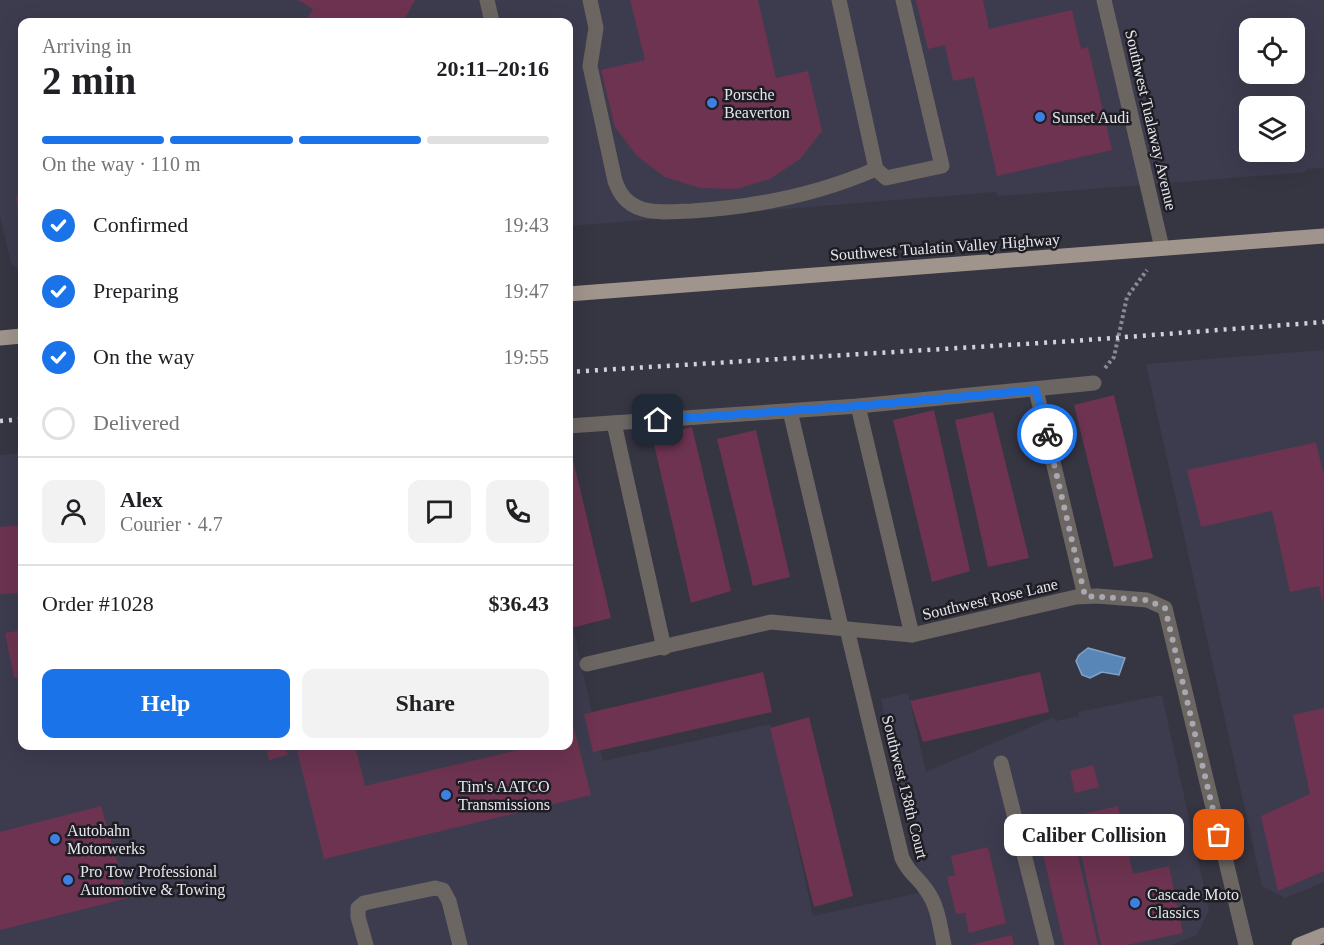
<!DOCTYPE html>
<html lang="en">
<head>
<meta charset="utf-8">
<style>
	body { margin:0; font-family:Georgia,serif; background:#f2f2f2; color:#202124; height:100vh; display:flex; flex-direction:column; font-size:22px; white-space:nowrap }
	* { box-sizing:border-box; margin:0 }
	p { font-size:20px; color:#757577 }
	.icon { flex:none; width:33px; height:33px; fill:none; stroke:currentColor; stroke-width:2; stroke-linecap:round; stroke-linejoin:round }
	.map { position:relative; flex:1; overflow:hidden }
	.details { position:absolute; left:18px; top:18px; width:555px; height:732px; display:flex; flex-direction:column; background:#fff; border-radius:12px; box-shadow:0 6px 24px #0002 }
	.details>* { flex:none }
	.controls { position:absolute; left:1239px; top:18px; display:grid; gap:12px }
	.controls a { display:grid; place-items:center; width:66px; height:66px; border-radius:12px; background:#fff; box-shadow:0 6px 24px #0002; font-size:30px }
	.pin { position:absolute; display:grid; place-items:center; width:51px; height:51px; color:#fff; margin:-26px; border-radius:12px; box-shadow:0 3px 9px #0006 }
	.courier { position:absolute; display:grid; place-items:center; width:60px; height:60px; margin:-30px; border:4px solid #1a73e8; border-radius:50%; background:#fff; color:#222; box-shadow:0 2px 8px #0007 }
	.bubble { position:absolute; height:42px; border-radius:12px; background:#fff; box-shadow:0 6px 24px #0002; font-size:20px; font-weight:700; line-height:42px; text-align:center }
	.head em { font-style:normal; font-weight:700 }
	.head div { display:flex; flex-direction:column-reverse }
	.head { display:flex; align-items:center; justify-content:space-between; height:102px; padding:0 24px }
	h1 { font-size:39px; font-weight:700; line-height:45px }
	.bar { display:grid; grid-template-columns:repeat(4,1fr); gap:9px 6px; align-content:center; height:72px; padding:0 24px }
	.bar i { height:8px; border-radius:4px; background:#e0e0e0 }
	.bar .selected { background:#1a73e8 }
	.bar p { grid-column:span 4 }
	.line { display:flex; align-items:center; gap:15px; padding:0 24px; border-top:2px solid #e0e0e0 }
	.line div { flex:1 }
	.round { display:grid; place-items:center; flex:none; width:63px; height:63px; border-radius:12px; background:#f2f2f2 }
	ol { padding:0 24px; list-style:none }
	li { display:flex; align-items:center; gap:18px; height:66px }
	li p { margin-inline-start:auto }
	li .icon { padding:6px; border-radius:50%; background:#1a73e8; color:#fff; stroke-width:4 }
	li:last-child { color:#757577 }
	li i { width:33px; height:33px; border:3px solid #e0e0e0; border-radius:50% }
	.button { display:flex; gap:12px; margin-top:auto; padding:12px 24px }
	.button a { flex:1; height:69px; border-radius:12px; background:#1a73e8; color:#fff; font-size:24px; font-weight:700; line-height:69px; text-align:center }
	.button a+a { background:#f2f2f2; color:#202124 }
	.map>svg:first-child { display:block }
	.built { fill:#3d3c4f; fill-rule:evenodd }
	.water { fill:#5786b7; stroke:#82a3c8; stroke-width:1.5 }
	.building { fill:#6d3350 }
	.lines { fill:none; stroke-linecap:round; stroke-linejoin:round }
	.path { stroke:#8a8994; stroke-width:4; stroke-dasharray:3 3; stroke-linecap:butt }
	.minor { stroke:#6c6662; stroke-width:15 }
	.major { stroke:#a0958c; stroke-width:15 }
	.rail { stroke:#d1d1d9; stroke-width:4.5; stroke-dasharray:3 6; stroke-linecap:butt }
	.done { stroke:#a8a8b2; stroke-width:6; stroke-dasharray:0 10.8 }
	.route { stroke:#1a73e8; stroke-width:8 }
	.shop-dot { fill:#3f7fe0; stroke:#1e1d23; stroke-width:2 }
	.labels { text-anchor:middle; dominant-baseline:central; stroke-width:5; stroke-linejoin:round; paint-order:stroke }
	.poi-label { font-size:16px; fill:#e6e6ee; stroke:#1e1d23; text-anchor:start }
	.street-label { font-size:16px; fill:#e6e6ee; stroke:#1e1d23 }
</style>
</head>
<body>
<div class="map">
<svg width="1324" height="945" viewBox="0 0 1324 945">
	<rect width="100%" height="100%" fill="#363542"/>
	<g class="built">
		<path d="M0 0H1324V168L1306 169V172L1182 182 998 196 996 192 569 226 568 22H22V270H21L12 264 10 258 0 216ZM1250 28H1294V74H1250ZM1250 106H1294V152H1250Z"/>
		<path d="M1324 350V882L1285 898 1262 886 1146 364Z"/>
		<path d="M22 453V746H568L569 611 603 761 771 724 813 916 923 892 881 699 908 693 926 772 1054 717 1056 721 1079 716 1078 712 1162 695 1209 910 1197 935 1171 945H0V455Z"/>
	</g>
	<path class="water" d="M1088 648 1125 658 1119 675 1102 672 1090 678 1082 675 1076 661 1079 655Z"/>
	<g class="building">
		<path d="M298 0H415L403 22H305L313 9Z"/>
		<path d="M630 0H758L776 78 808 71 822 131 800 159 770 179 736 189 700 188 665 177 637 156 615 127 601 70 645 60Z"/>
		<path d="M916 0H983L989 29 1072 10 1081 49 1088 47 1112 150 997 176 974 77 953 81 945 45 928 49Z"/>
		<path d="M22 195V247H21L16 196Z"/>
		<path d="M1114 395 1153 558 1114 567 1074 405Z"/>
		<path d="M934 410 970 571 932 582 893 420Z"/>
		<path d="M993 412 1029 558 988 567 955 420Z"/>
		<path d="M692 427 731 591 691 603 652 436Z"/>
		<path d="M756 430 790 577 753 586 717 439Z"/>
		<path d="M568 439 611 618 571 628 568 619Z"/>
		<path d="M1314 443H1316L1324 476 1323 604 1319 586 1290 592 1272 511 1201 527 1187 470Z"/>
		<path d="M22 525V593L0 594V527Z"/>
		<path d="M22 630V677L14 678 5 633Z"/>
		<path d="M763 672 772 712 593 752 584 714Z"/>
		<path d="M1040 672 1049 712 923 742 910 701Z"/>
		<path d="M568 705 591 795 324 859 296 746H355L365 786 518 750 517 746H568Z"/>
		<path d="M1324 708V871L1278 891 1261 816 1310 794 1293 715Z"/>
		<path d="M809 717 853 896 814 907 770 728Z"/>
		<path d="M285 747 288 755 269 760 267 751Z"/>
		<path d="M1093 765 1099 787 1075 793 1070 771Z"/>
		<path d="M101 806 128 898 0 930V832Z"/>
		<path d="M1118 806 1133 874 1169 866 1183 933 1127 945H1101L1073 816Z"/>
		<path d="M988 847 1006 923 969 933 965 913 956 914 947 877 955 875 951 856Z"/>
		<path d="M1076 847 1098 945H1064L1043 854Z"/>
		<path d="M1012 935 1014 945H974V944Z"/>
	</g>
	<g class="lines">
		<path class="path" d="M1105 368 1114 357 1127 297 1147 270"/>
		<g class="minor">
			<path d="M487 0 492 22"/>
			<path d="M590 0 596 28 590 66 615 181C620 195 627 204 642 209 657 214 677 211 692 211 754 207 819 194 876 169"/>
			<path d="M839 0 876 169 886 178 942 166 903 0"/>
			<path d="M1104 0 1162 248"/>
			<path d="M1036 390 1085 596"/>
			<path d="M858 406 912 635"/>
			<path d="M790 411 841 627"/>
			<path d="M614 423 664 648"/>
			<path d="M568 426 858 406 1094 383"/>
			<path d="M847 629 902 858C910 875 918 877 927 891 938 906 940 927 944 945"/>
			<path d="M587 664 771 622 912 635 1076 597 1097 596 1147 600 1165 608 1246 945"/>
			<path d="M1001 763 1047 945"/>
			<path d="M366 945 358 917V908L364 903 435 888 443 890 449 901 460 945"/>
		</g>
		<g class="major">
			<path d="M568 294 1324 236"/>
			<path d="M0 338 22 336"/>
			<path d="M1299 945 1324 935"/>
		</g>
		<g class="rail">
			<path d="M568 372 1073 341 1324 322"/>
			<path d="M0 421 22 419"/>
		</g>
	</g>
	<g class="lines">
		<path class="done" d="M1047 434 1085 596 1147 600 1165 608 1219 835"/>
		<path class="route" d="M658 420 858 406 1036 390 1047 434"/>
	</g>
	<g class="shop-dot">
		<circle cx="712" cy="103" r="6"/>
		<circle cx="1040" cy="117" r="6"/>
		<circle cx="446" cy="795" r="6"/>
		<circle cx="55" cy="839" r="6"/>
		<circle cx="68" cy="880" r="6"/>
		<circle cx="1135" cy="903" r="6"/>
	</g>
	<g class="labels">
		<g class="poi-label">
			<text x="724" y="94">Porsche<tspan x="724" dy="18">Beaverton</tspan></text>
			<text x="1052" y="117">Sunset Audi</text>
			<text x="458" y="786">Tim's AATCO<tspan x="458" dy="18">Transmissions</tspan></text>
			<text x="67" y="830">Autobahn<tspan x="67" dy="18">Motorwerks</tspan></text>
			<text x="80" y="871">Pro Tow Professional<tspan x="80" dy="18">Automotive &amp; Towing</tspan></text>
			<text x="1147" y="894">Cascade Moto<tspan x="1147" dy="18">Classics</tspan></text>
		</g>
		<g class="street-label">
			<text transform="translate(1151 120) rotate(77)">Southwest Tualaway Avenue</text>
			<text transform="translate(945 247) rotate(-4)">Southwest Tualatin Valley Highway</text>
			<text transform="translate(990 599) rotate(-13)">Southwest Rose Lane</text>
			<text transform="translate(905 787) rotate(76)">Southwest 138th Court</text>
		</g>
	</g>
</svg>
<div class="controls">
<a><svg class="icon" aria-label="locate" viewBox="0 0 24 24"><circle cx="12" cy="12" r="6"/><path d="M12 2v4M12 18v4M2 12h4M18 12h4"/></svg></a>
<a><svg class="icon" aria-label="layers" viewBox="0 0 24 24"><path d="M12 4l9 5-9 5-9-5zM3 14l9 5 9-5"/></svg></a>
</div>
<div class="pin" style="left:1219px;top:835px;background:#ea580c"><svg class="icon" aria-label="bag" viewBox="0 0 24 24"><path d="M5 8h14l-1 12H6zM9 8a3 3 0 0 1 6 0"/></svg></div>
<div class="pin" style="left:658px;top:420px;background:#1f2937"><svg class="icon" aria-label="home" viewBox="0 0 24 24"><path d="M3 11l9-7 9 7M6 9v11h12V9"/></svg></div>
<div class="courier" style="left:1047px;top:434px"><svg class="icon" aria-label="bike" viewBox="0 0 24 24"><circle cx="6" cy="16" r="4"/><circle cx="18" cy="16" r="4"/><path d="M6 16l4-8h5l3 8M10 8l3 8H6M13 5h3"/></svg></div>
<div class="bubble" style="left:1004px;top:814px;width:180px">Caliber Collision</div>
<section class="details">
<div class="head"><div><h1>2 min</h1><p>Arriving in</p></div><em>20:11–20:16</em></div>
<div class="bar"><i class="selected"></i><i class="selected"></i><i class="selected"></i><i></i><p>On the way · 110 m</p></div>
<ol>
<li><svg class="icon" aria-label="check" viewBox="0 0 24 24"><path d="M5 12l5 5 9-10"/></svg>Confirmed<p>19:43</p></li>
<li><svg class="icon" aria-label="check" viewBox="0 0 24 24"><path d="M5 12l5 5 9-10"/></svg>Preparing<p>19:47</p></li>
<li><svg class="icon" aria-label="check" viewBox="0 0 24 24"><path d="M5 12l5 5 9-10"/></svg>On the way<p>19:55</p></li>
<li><i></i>Delivered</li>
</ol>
<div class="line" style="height:108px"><a class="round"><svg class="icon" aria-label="person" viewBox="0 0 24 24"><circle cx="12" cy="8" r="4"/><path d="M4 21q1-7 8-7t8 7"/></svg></a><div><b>Alex</b><p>Courier · 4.7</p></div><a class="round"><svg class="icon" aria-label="chat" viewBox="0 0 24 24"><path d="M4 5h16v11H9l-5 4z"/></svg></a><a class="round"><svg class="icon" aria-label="phone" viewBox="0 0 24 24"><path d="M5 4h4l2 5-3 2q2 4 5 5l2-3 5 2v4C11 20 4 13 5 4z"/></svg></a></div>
<div class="line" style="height:78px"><div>Order #1028</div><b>$36.43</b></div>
<div class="button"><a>Help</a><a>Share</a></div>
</section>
</div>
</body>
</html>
